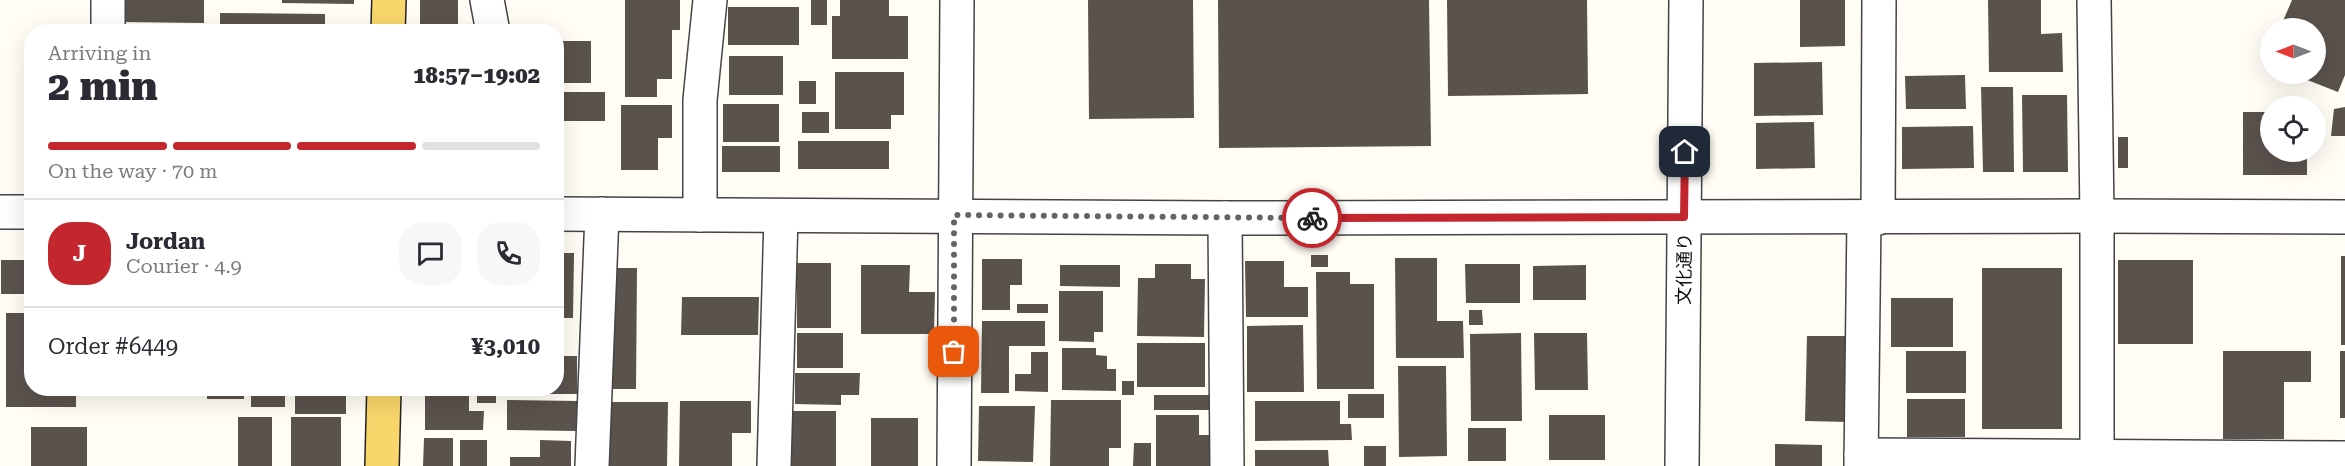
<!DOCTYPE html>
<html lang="en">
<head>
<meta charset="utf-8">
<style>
	body { margin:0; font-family:"Roboto Serif","Noto Sans JP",serif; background:#f7f7f7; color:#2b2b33; height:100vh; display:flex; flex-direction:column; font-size:22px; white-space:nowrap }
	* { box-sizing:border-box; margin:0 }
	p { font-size:20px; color:#7c7c81 }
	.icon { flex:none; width:33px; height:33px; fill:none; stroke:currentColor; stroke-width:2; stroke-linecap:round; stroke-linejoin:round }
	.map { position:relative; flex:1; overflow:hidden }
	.details { position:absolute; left:24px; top:24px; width:540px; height:372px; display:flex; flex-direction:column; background:#fff; border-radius:24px; box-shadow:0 6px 24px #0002 }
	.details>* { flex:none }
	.needle { width:39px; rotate:270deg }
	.buttons { position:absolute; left:2260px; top:18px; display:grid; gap:12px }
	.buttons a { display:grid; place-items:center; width:66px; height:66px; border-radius:50%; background:#fff; box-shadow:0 6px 24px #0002; font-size:30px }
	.pin { position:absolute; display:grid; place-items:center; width:51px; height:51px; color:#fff; margin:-26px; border-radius:12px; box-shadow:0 3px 9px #0006 }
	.courier { position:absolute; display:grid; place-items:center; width:60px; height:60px; margin:-30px; border:4px solid #c4262e; border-radius:50%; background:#fff; color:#222; box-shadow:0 2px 8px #0007 }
	.headline em { font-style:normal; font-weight:800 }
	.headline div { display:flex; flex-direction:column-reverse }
	.headline { display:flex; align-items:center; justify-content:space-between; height:102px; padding:0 24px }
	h1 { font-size:39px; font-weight:800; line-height:45px }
	.bar { display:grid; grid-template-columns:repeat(4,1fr); gap:9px 6px; align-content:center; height:72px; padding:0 24px }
	.bar i { height:8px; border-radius:4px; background:#e1e1e2 }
	.bar .selected { background:#c4262e }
	.bar p { grid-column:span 4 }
	.line { display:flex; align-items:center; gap:15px; padding:0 24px; border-top:2px solid #e1e1e2 }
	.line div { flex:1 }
	.round { display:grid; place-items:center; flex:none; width:63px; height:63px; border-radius:24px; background:#f7f7f7 }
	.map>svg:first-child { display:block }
	.building { fill:#5a524d }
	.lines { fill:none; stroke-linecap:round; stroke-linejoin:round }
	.minor-casing { stroke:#444; stroke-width:36 }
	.tertiary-casing { stroke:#444; stroke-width:36 }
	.primary-casing { stroke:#222; stroke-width:36 }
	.minor { stroke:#fff; stroke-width:33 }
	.tertiary { stroke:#fff; stroke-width:33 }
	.primary { stroke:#f9d66b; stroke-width:33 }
	.done { stroke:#646461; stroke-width:6; stroke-dasharray:0 10.8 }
	.route { stroke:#c4262e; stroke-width:8 }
	.labels { text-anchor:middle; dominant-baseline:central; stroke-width:6; stroke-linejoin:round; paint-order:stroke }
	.street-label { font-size:18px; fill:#111; stroke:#fff }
</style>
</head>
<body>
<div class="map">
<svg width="2345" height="466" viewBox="0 0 2345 466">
	<rect width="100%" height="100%" fill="#fffdf5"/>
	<g class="building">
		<path d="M119 0H204V23L119 22Z"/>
		<path d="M282 0H354V4L282 3Z"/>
		<rect x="420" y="0" width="38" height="32"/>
		<path d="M625 0H680V30H672V79H657V97H625Z"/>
		<rect x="811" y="0" width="16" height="25"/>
		<path d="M840 0H889V16H908V59H832V16H840Z"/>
		<path d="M1088 0H1193L1194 118 1089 119Z"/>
		<path d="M1218 0H1429L1431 146 1219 148Z"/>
		<path d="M1447 0H1587L1588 94 1448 96Z"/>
		<path d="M1800 0H1845V46L1800 47Z"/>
		<path d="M1988 0H2041V34L2062 33 2063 72H1989Z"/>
		<path d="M2292 0H2345V75L2338 92 2292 74H2316V28H2280Z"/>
		<rect x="728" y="7" width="71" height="38"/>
		<path d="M220 13 325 14V32H220Z"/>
		<rect x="556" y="41" width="35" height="42"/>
		<rect x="729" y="56" width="54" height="39"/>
		<path d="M1822 62 1823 115 1754 116V63Z"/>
		<path d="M835 72H904V115H891V129H835Z"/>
		<path d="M1965 75 1966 109H1906L1905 76Z"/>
		<rect x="799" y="81" width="17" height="23"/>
		<path d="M1981 87H2013L2014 172H1983Z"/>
		<rect x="556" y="92" width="49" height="29"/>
		<path d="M2022 95H2067L2068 172H2023Z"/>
		<rect x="723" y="104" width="56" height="38"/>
		<path d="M621 105H672V138H658V170H621Z"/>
		<path d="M2345 107V136H2331L2334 109Z"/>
		<rect x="802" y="112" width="27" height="21"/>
		<path d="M2243 112H2271V152H2307V175H2243Z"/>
		<path d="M1814 122 1815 168 1756 169V123Z"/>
		<path d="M1973 126 1974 168 1902 169V127Z"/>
		<rect x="2118" y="137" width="10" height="31"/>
		<rect x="798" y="141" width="91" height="28"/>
		<rect x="722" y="146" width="58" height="26"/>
		<path d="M556 253H574L573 318H556Z"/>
		<rect x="1311" y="255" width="17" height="12"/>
		<rect x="2341" y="256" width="4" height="89"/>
		<path d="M1395 258H1437V321H1463L1464 358H1396Z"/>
		<path d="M982 259H1022V285H1010V310H982Z"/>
		<rect x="1" y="260" width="31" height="34"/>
		<rect x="2118" y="260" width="75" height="84"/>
		<path d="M1245 261H1284V287H1308V317H1246Z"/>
		<rect x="797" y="263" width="34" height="65"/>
		<path d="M1155 264H1191V279H1205L1204 337 1137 336 1138 278H1155Z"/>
		<path d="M1465 264H1520V303H1466Z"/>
		<path d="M861 265H910L909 292H935L934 334H861Z"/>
		<path d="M1060 265H1120V287L1060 286Z"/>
		<path d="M1586 265V300H1533V266Z"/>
		<path d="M609 268H637L636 389H609Z"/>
		<rect x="1982" y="268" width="80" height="161"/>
		<path d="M1316 272H1350V284H1374V389H1317Z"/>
		<path d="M1059 291H1103V332H1094V342L1059 341Z"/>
		<path d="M682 297H759L758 335H681Z"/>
		<rect x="1891" y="298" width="62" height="49"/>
		<rect x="1017" y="304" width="31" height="9"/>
		<path d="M1469 310H1482L1483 325H1469Z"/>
		<path d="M6 313H32V388H76V407H6Z"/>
		<path d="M982 321H1045V346H1009V393H981Z"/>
		<path d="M1303 325 1304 392H1247V326Z"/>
		<rect x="797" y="333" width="46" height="35"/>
		<path d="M1521 333 1522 421H1471L1470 334Z"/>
		<path d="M1534 333H1587L1588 390H1535Z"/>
		<path d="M1807 336H1851L1849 422 1805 421Z"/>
		<rect x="1137" y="343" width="68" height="44"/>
		<path d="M1062 348H1096V355L1107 356V369H1116V391L1062 390Z"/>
		<rect x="1906" y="351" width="60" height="42"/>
		<path d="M2223 351H2311V382H2284V439H2223Z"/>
		<rect x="2340" y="351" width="5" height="67"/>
		<path d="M1031 352H1048V392L1015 391V374H1031Z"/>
		<path d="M556 356H577V394H520V388H556Z"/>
		<path d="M1398 366H1446L1447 456 1399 457Z"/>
		<path d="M795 373H860L859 395H841V405L795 404Z"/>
		<rect x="1122" y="381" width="12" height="14"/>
		<rect x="109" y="388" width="76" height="6"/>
		<rect x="207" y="388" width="37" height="11"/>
		<rect x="251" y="388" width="34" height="19"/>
		<rect x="295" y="388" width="51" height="26"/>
		<path d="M425 388H469V411H484L483 430H425Z"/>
		<rect x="477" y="388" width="19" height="15"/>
		<rect x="1348" y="394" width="36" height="24"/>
		<rect x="1154" y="395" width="57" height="15"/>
		<rect x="1907" y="399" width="58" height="38"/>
		<path d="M507 400 577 401V431L507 430Z"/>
		<path d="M1051 400H1121V448H1109V466H1050Z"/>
		<path d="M680 401H751V433H732V466H679Z"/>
		<path d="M1255 401H1340V424H1351L1352 440 1255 441Z"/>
		<path d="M603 402H668L667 466H603Z"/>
		<path d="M979 406H1035L1033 462 978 461Z"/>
		<path d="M790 411H836V466H789Z"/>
		<path d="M1156 415H1199V435H1210V466H1156Z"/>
		<rect x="1549" y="415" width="56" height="45"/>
		<rect x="238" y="417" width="34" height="49"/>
		<rect x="291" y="417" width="50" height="49"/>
		<rect x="871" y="418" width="47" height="48"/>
		<rect x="31" y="427" width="56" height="39"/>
		<rect x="1468" y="428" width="38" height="33"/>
		<path d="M424 438H453V466H423Z"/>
		<rect x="460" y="440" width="27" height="26"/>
		<path d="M540 440 571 441V466H510V457H540Z"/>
		<path d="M1134 443H1151V466H1133Z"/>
		<path d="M1775 444 1822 445V466H1775Z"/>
		<rect x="1364" y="446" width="22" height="20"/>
		<path d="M1255 450H1328L1329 466H1255Z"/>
	</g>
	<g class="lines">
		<g class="minor-casing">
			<g id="minor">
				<path d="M108 0V32"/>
				<path d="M487 0 493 32"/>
				<path d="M2094 0 2097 216V466"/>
				<path d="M700 215V100L710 0"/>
				<path d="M1225 218 1227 466"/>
				<path d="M1878 218 1879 0"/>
				<path d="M1861 455 2345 458"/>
				<path d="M592 466 602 214"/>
				<path d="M774 466 781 216"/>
				<path d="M954 466 957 0"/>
				<path d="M1861 466 1864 218"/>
			</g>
		</g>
		<g class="tertiary-casing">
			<g id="tertiary">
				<path d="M0 212H32"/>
				<path d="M556 214 1225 218 2097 216 2345 217"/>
				<path d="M1682 466 1686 0"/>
			</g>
		</g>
		<g class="primary-casing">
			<g id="primary">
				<path d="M388 32 389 0"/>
				<path d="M382 466 384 388"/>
			</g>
		</g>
		<use href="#minor" class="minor"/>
		<use href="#tertiary" class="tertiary"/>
		<use href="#primary" class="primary"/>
	</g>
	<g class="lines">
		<path class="done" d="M954 352V215L1312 218"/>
		<path class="route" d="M1312 218 1684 217 1685 152"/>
	</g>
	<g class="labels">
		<g class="street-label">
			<text transform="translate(1684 269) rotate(-89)">文化通り</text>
		</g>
	</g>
</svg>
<div class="buttons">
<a><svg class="needle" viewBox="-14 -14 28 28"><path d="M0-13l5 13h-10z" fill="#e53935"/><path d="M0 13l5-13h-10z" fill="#7c7c81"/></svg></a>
<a><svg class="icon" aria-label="locate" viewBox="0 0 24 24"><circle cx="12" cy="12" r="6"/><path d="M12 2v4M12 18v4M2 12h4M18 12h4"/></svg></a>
</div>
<div class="pin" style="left:954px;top:352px;background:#ea580c"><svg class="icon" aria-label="bag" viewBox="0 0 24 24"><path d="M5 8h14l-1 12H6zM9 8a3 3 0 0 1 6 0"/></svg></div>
<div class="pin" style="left:1685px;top:152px;background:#1f2937"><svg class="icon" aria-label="home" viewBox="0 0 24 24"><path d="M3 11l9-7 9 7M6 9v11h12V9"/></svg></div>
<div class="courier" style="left:1312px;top:218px"><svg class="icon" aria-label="bike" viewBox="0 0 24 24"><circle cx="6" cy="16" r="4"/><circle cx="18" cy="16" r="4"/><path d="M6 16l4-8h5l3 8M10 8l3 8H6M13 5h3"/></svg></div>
<section class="details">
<div class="headline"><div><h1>2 min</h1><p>Arriving in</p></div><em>18:57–19:02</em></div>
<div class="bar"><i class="selected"></i><i class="selected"></i><i class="selected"></i><i></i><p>On the way · 70 m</p></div>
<div class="line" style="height:108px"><b class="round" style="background:#c4262e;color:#fff">J</b><div><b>Jordan</b><p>Courier · 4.9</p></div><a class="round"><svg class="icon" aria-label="chat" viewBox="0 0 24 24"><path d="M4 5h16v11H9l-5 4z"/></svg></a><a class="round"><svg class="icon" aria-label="phone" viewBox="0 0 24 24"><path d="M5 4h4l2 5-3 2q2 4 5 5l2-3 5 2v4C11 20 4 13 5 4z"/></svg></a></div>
<div class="line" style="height:78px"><div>Order #6449</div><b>¥3,010</b></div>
</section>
</div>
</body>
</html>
